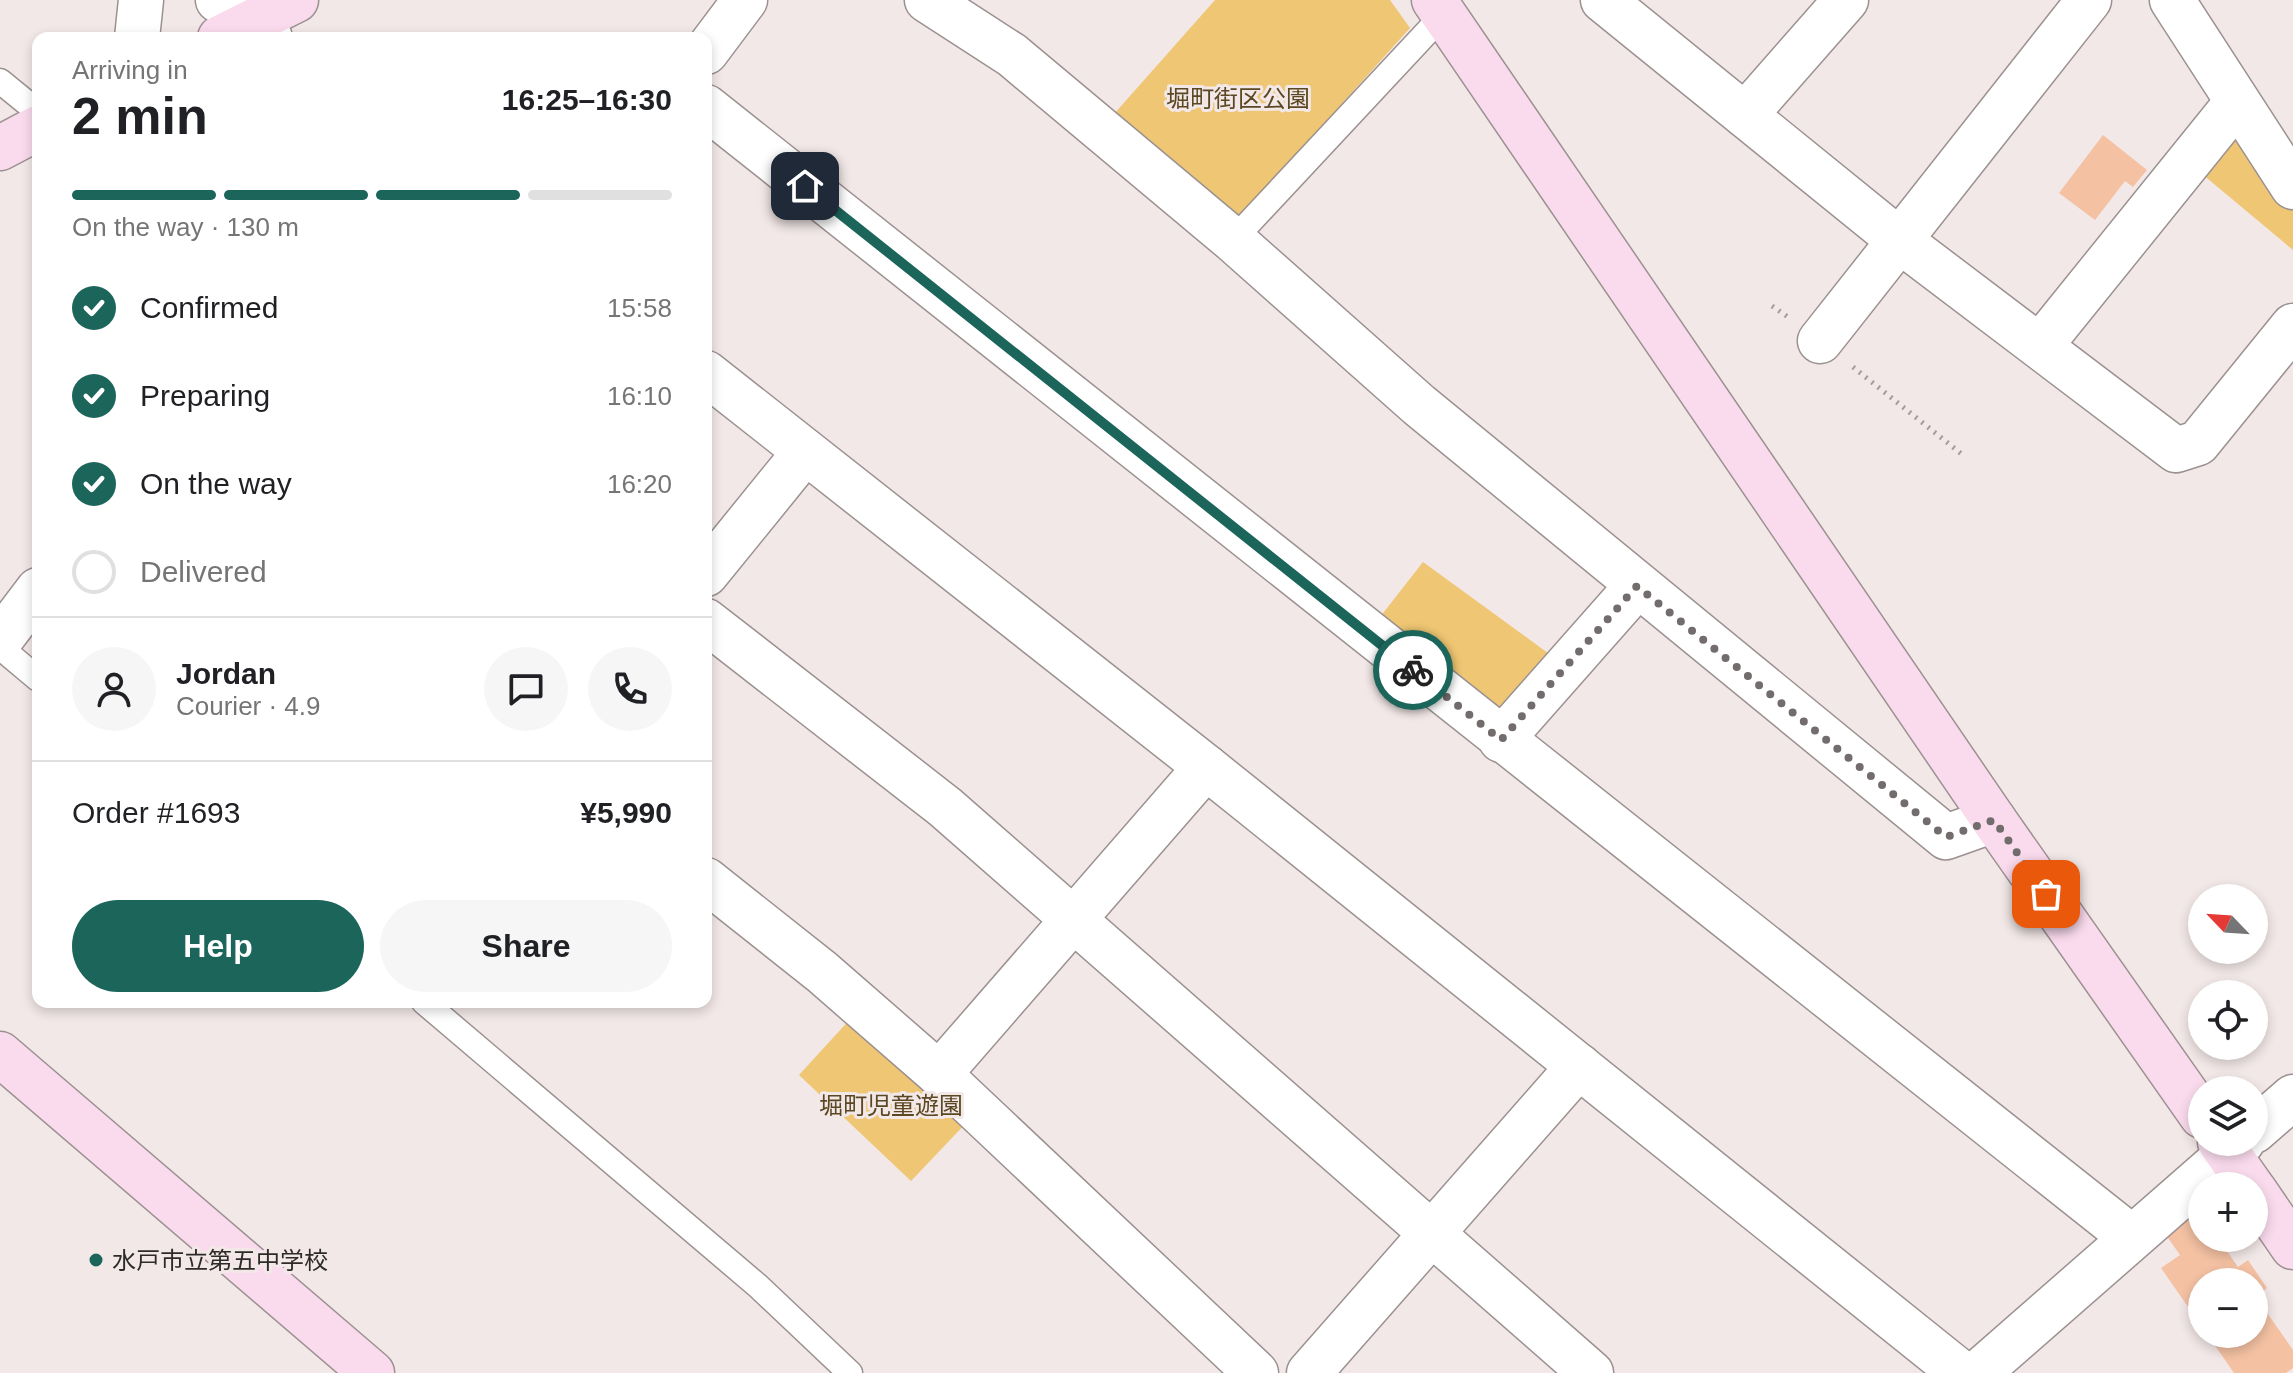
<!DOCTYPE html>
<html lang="en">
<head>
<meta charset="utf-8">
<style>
	body { margin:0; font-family:Helvetica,"Noto Sans JP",sans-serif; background:#f6f6f6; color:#202124; height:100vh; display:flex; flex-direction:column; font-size:30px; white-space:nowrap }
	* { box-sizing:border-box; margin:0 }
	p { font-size:26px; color:#757577 }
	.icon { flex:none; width:44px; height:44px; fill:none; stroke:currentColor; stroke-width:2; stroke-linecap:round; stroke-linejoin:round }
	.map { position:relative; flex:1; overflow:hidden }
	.panel { position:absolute; left:32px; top:32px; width:680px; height:976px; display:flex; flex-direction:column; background:#fff; border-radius:16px; box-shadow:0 4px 12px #0003 }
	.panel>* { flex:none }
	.needle { width:52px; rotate:295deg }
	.controls { position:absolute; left:2188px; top:884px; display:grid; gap:16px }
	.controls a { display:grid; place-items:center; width:80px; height:80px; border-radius:50%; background:#fff; box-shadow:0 4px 12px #0003; font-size:40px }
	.pin { position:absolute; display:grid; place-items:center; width:68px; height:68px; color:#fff; margin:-34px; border-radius:16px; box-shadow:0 4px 12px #0006 }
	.courier { position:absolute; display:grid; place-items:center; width:80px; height:80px; margin:-40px; border:6px solid #1c655b; border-radius:50%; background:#fff; color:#222; box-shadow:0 2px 10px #0007 }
	.overview em { font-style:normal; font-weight:700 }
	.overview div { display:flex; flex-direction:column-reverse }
	.overview { display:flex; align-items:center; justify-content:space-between; height:136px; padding:0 40px }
	h1 { font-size:52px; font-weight:700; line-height:60px }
	.bar { display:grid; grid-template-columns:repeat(4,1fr); gap:12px 8px; align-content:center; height:96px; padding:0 40px }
	.bar i { height:10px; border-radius:6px; background:#e0e0e0 }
	.bar .active { background:#1c655b }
	.bar p { grid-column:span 4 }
	.line { display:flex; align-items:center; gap:20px; padding:0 40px; border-top:2px solid #e0e0e0 }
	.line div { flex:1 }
	.round { display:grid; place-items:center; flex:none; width:84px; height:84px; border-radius:42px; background:#f6f6f6 }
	ol { padding:0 40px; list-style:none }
	li { display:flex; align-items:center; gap:24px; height:88px }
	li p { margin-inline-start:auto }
	li .icon { padding:8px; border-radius:50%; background:#1c655b; color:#fff; stroke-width:4 }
	li:last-child { color:#757577 }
	li i { width:44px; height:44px; border:4px solid #e0e0e0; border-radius:50% }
	.cta { display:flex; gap:16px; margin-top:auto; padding:16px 40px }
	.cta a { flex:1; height:92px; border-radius:48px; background:#1c655b; color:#fff; font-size:32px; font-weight:700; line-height:92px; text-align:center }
	.cta a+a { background:#f6f6f6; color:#202124 }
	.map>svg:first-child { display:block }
	.green { fill:#efc673 }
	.building { fill:#f4c1a3 }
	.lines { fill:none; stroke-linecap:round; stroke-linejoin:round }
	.lane-casing { stroke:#9c9191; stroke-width:27 }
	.street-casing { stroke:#9c9191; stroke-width:47 }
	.secondary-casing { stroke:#9c9191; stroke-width:47 }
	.path { stroke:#a49c9c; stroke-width:5; stroke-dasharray:2 6; stroke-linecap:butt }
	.lane { stroke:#fff; stroke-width:24 }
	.street { stroke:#fff; stroke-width:44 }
	.secondary { stroke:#fadbed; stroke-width:44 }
	.done { stroke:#736c6c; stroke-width:8; stroke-dasharray:0 14.4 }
	.route { stroke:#1c655b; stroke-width:10 }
	.poi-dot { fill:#1c655b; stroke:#f3e8e8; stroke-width:3 }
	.labels { text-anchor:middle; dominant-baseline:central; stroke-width:6; stroke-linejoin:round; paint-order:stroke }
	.park-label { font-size:24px; fill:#5b4822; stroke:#f3e8e8 }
	.poi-label { font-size:24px; fill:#2e2a2a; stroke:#f3e8e8; text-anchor:start }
</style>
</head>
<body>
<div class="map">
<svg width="2293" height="1373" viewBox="0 0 2293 1373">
	<rect width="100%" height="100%" fill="#f3e8e8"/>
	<g class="green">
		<path d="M1215 0H1390L1410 28 1242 215 1220 216 1106 123Z"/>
		<path d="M2235 132 2243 134 2293 210V250L2202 174Z"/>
		<path d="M1423 562 1552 656 1509 707 1495 708 1380 617Z"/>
		<path d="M853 1016 969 1120 911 1181 799 1075Z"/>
	</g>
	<g class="building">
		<path d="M2103 135 2147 170 2133 187 2125 181 2095 220 2059 193Z"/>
		<path d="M2200 1211 2202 1238H2218L2238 1267 2248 1260 2267 1288 2256 1297 2293 1350V1368L2286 1373H2234L2207 1334H2254V1282H2202V1327L2161 1268 2180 1255 2166 1235Z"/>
	</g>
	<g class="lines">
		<g class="lane-casing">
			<g id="lane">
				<path d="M0 81 38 112"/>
				<path d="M1233 240 1444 14"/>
				<path d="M0 647 38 679"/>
				<path d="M424 1002 758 1286 850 1373"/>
			</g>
		</g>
		<g class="street-casing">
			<g id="street">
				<path d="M218 0 270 38"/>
				<path d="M927 0 1012 55 1233 240 1419 405 1946 837 1994 820"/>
				<path d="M1603 0 1899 240 2176 450 2198 443 2293 326"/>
				<path d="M2172 0 2293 187"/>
				<path d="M137 38 141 0"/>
				<path d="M706 52 745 0"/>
				<path d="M706 107 2131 1237"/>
				<path d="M1745 115 1846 0"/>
				<path d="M1820 341 2089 0"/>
				<path d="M2040 346 2237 102"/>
				<path d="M706 373 1206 767 1961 1373"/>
				<path d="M706 574 805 452"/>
				<path d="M706 621 945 807 1591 1373"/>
				<path d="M0 640 38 590"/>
				<path d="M1501 740 1637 586"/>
				<path d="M706 880 822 972 939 1074 1256 1373"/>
				<path d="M939 1074 1206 767"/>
				<path d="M2254 1131 2293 1097"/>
				<path d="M1309 1373 1579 1066"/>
				<path d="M1978 1373 2242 1142"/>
			</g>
		</g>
		<g class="secondary-casing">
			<g id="secondary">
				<path d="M1434 0 1994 820 2202 1116"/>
				<path d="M220 38 296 0"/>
				<path d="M0 148 38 128"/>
				<path d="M0 1054 372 1373"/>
				<path d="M2220 1142 2251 1186"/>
				<path d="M2254 1190 2293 1247"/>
			</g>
		</g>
		<g class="path">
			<path d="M1772 306 1788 317"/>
			<path d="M1853 367 1964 456"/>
		</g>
		<use href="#lane" class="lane"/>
		<use href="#street" class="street"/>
		<use href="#secondary" class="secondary"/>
	</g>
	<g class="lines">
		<path class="done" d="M1413 670 1501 740 1637 586 1946 837 1994 820 2046 894"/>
		<path class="route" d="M805 186 1413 670"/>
	</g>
	<circle class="poi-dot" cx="96" cy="1260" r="8"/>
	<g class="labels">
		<g class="park-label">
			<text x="1238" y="98">堀町街区公園</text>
			<text x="891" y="1105">堀町児童遊園</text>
		</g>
		<g class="poi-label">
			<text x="112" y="1260">水戸市立第五中学校</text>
		</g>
	</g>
</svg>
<div class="controls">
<a><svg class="needle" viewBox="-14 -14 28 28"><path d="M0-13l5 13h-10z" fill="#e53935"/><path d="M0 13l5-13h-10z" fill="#757577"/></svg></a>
<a><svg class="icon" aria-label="locate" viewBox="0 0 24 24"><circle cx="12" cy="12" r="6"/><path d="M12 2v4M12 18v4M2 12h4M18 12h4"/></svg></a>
<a><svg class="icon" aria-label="layers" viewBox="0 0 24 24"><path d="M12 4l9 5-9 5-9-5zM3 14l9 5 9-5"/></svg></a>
<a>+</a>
<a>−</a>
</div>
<div class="pin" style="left:2046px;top:894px;background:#ea580c"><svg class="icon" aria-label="bag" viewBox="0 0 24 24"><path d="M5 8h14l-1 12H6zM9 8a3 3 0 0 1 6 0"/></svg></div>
<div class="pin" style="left:805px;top:186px;background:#1f2937"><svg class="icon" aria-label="home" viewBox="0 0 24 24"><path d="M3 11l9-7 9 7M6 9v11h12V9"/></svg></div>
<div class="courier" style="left:1413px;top:670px"><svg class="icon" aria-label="bike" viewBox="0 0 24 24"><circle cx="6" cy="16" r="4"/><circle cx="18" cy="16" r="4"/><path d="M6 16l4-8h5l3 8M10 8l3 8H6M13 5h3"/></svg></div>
<section class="panel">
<div class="overview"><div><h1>2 min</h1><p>Arriving in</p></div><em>16:25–16:30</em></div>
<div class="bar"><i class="active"></i><i class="active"></i><i class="active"></i><i></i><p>On the way · 130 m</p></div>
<ol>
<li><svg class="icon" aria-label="check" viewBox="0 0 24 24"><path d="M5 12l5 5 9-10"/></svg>Confirmed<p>15:58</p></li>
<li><svg class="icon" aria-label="check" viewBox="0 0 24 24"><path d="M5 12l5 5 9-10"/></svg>Preparing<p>16:10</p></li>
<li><svg class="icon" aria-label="check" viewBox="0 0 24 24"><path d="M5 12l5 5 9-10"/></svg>On the way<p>16:20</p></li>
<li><i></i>Delivered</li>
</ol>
<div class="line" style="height:144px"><a class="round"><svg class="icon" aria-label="person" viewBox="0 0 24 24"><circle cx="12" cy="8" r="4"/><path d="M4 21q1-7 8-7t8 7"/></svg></a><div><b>Jordan</b><p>Courier · 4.9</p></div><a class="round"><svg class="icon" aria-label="chat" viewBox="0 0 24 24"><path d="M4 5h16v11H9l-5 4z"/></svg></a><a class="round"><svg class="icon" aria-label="phone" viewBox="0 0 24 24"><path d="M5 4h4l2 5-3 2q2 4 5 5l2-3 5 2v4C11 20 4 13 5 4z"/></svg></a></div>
<div class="line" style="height:104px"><div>Order #1693</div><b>¥5,990</b></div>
<div class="cta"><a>Help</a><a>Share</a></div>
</section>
</div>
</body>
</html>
